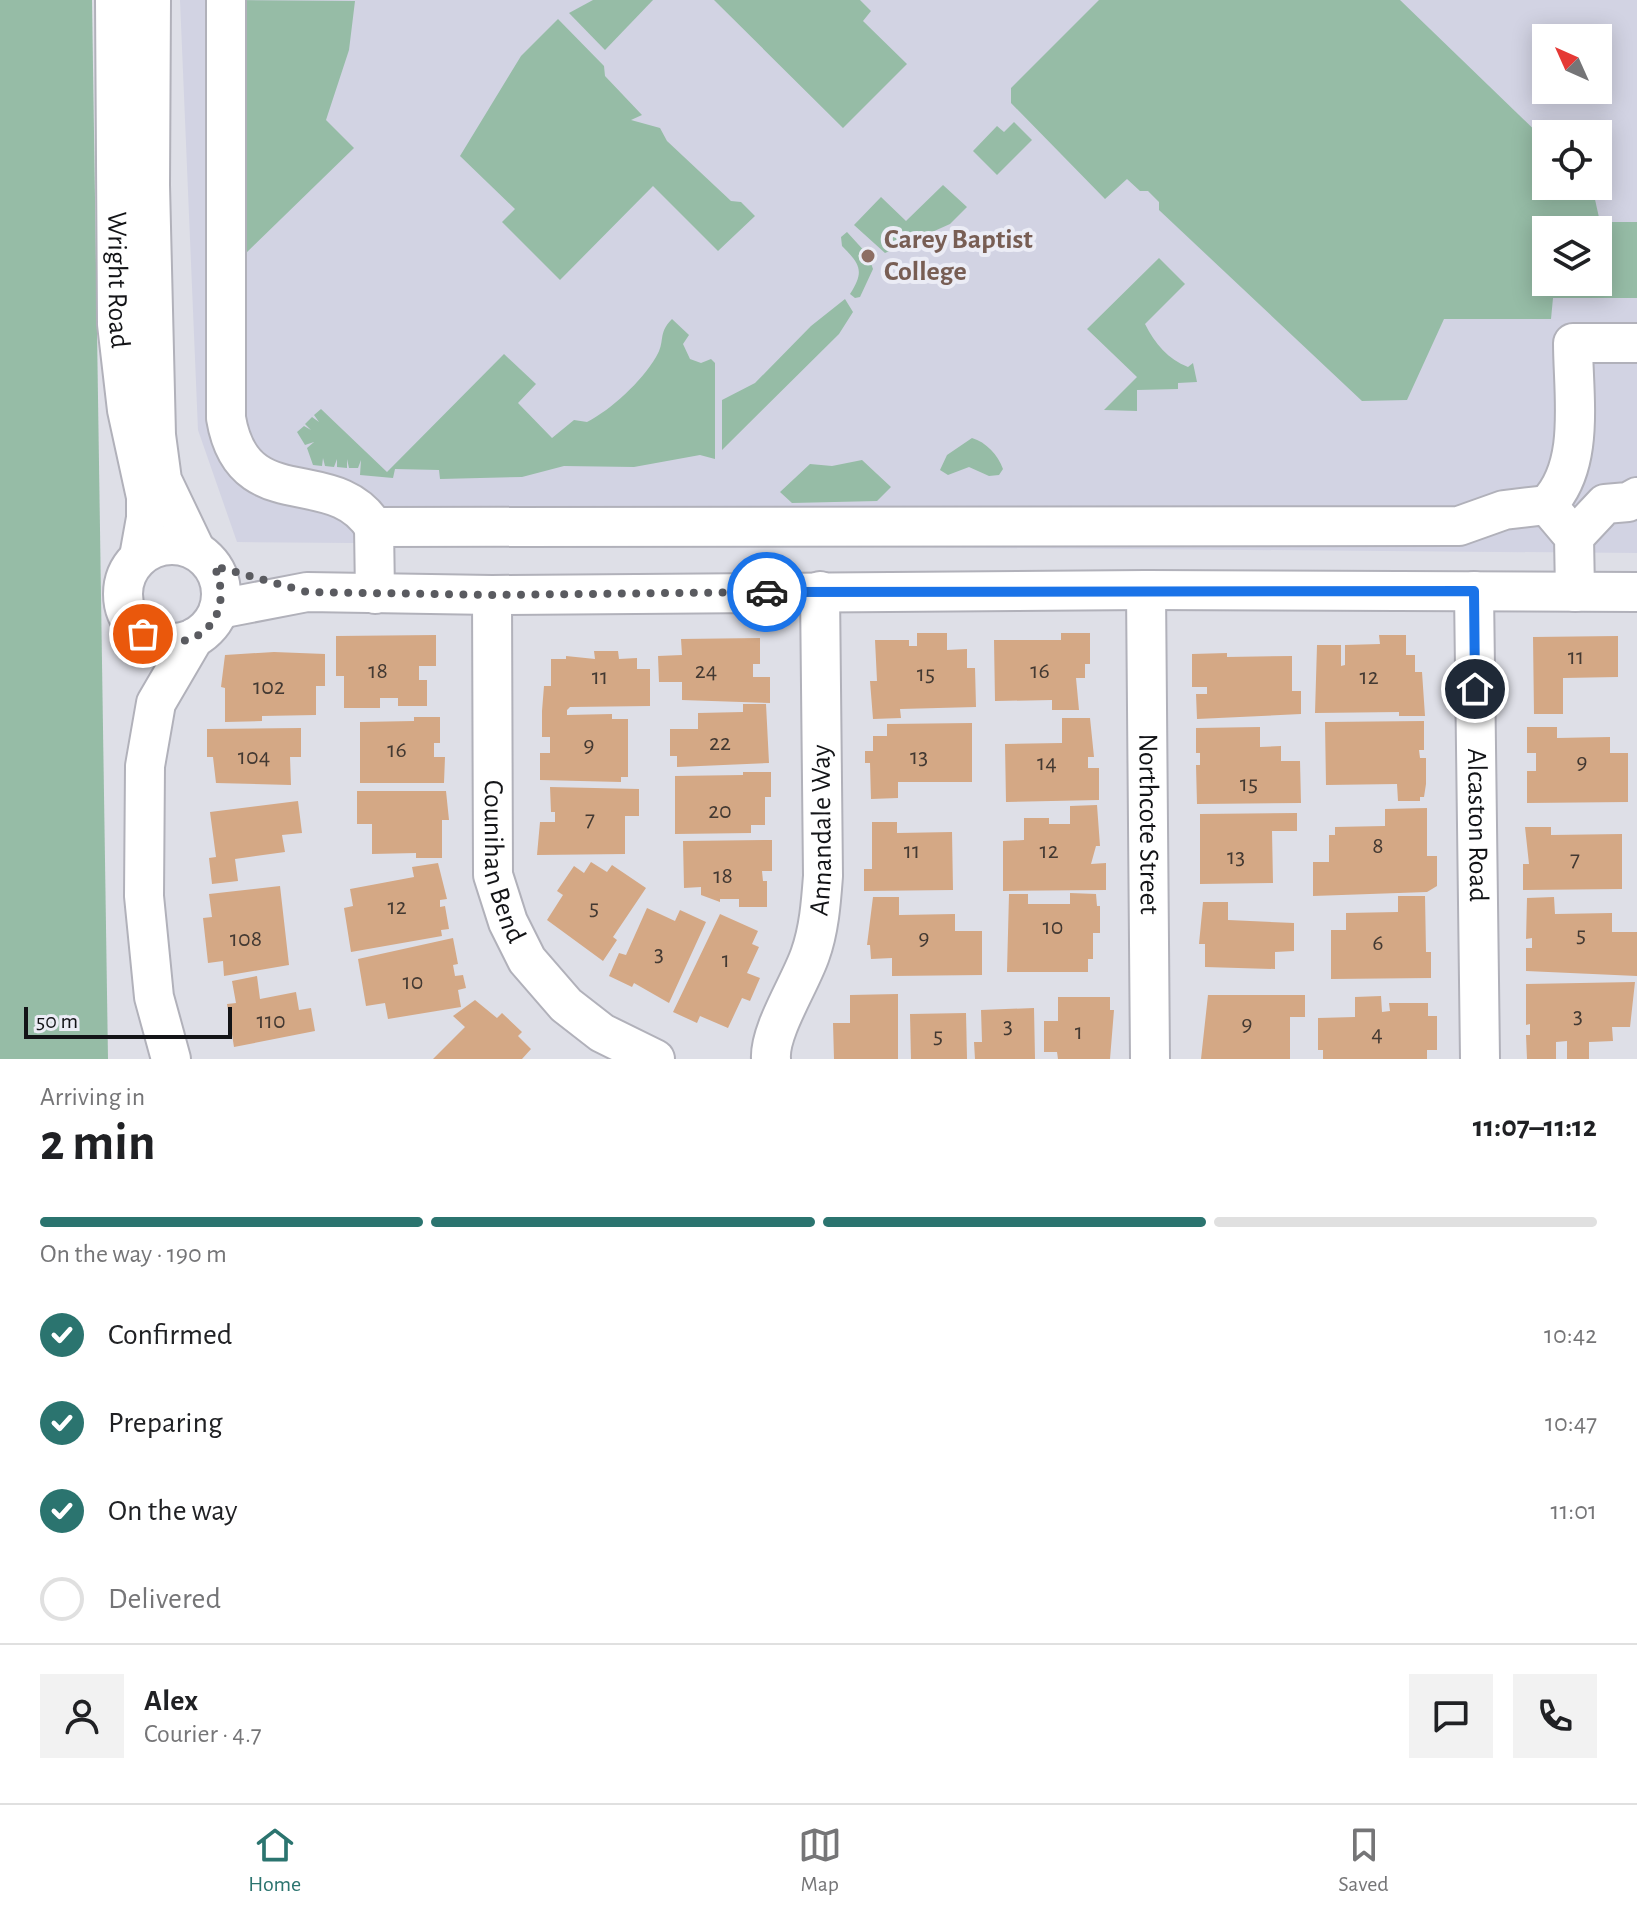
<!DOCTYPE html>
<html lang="en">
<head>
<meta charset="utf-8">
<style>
	body { margin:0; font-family:"Alegreya Sans",sans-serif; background:#f2f2f2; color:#202124; height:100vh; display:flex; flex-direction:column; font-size:30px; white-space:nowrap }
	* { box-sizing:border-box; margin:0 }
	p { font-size:26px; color:#757577 }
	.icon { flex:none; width:44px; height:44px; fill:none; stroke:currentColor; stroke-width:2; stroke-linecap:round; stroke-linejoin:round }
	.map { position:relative; height:1059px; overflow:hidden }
	.panel { display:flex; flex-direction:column; background:#fff; flex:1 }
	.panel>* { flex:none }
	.needle { width:52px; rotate:315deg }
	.fabs { position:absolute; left:1532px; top:24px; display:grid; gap:16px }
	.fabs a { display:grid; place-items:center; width:80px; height:80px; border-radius:0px; background:#fff; box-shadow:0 4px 20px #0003; font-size:40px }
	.scale { position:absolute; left:24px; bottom:20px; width:208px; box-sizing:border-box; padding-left:8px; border:4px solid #131417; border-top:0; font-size:22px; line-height:28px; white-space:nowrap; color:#131417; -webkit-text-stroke:6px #ebecf5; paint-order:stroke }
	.pin { position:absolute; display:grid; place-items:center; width:68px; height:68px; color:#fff; margin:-34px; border:4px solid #fff; border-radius:50%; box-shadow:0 2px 8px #0007 }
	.courier { position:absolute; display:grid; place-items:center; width:80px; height:80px; margin:-40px; border:6px solid #1a73e8; border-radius:50%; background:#fff; color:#222; box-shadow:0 2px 10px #0007 }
	.overview em { font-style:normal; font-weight:700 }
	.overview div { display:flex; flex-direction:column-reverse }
	.overview { display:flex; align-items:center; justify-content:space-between; height:136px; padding:0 40px }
	h1 { font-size:52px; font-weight:700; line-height:60px }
	.bar { display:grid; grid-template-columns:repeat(4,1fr); gap:12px 8px; align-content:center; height:96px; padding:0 40px }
	.bar i { height:10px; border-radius:6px; background:#e0e0e0 }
	.bar .current { background:#2b746f }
	.bar p { grid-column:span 4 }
	.line { display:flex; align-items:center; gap:20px; padding:0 40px; border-top:2px solid #e0e0e0 }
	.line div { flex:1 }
	.round { display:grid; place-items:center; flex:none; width:84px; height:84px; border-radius:0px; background:#f2f2f2 }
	ol { padding:0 40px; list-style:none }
	li { display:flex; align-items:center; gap:24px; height:88px }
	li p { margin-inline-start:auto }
	li .icon { padding:8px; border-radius:50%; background:#2b746f; color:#fff; stroke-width:4 }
	li:last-child { color:#757577 }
	li i { width:44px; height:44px; border:4px solid #e0e0e0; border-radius:50% }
	.tabs { display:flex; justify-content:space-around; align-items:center; height:112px; border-top:2px solid #e0e0e0; background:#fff; font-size:22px; color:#757577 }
	.tabs a { display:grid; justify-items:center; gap:4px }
	.tabs .current { color:#2b746f }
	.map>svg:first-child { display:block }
	.built { fill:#d2d3e3; fill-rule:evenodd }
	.green { fill:#96bca6; fill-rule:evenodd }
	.building { fill:#d4a885 }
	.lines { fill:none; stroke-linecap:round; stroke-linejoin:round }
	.minor-casing { stroke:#b1b1ba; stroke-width:42 }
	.minor { stroke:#fff; stroke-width:38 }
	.done { stroke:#5a5b60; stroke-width:8; stroke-dasharray:0 14.4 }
	.route { stroke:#1a73e8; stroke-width:10 }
	.education-dot { fill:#8d6e63; stroke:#ebecf5; stroke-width:3 }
	.labels { text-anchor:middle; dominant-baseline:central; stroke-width:8; stroke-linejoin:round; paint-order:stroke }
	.number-label { font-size:24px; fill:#433932 }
	.education-label { font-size:28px; font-weight:bold; fill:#785e54; stroke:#ebecf5; text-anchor:start }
	.street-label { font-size:28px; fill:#131417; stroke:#ebecf5 }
</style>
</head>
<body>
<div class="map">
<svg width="1637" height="1059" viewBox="0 0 1637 1059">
	<rect width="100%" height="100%" fill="#dedfe7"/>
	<path class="built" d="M180 0H1637V553L237 542 198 430ZM1546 38H1598V90H1546ZM1546 134H1598V186H1546ZM1546 230H1598V282H1546Z"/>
	<g class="green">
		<path d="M0 0H92L108 1059H0Z"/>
		<path d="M237 0 355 1 349 50 326 120 354 148 244 255Z"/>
		<path d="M593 0H653L605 50 569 13Z"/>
		<path d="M714 0H860L871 11 863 21 907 64 843 128Z"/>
		<path d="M1099 0H1400L1546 141V186H1592L1600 222H1637V298H1553L1551 319H1444L1407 400 1362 401 1159 210V202L1148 191H1140L1127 179 1105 199 1011 103V88ZM1546 230H1598V282H1546Z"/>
		<path d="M558 19 604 66 605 76 642 115 631 120 660 128 667 141 731 201 741 202 755 216 718 251 653 186 560 280 502 222 515 209 460 156 521 56Z"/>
		<path d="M1014 122 1032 140 997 175 973 151 997 126 1004 132Z"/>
		<path d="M943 185 967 207 950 224 885 253 854 225 881 197 906 221Z"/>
		<path d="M847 232 868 255 873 269 860 297 855 298 850 294C865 271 860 264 842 246L841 237Z"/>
		<path d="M1159 258 1185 284 1145 324C1155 344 1168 359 1188 367L1193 363 1197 382 1178 383V389L1137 390V411L1104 410 1137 377 1087 329Z"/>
		<path d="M845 299 853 312 839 334 722 450V400L755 383 811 326Z"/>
		<path d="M672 319 689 335 683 344 690 359 701 363 711 359 715 363V459L700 455 634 467 564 466 522 477 440 479 439 470 395 469 393 478 360 475 361 460 358 468H349L347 459V468L337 467V459L334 467 325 466 323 458 322 466 313 465 307 448 314 442 305 445 297 432 304 426 311 430 305 424 312 417 319 422 314 415 321 409 387 472 504 354 536 384 518 403 552 438 574 420 587 422C612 409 641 382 656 357 666 341 657 334 672 319Z"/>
		<path d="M972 438C986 442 998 455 1003 469L999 475 989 476 969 467 948 475 940 470 947 455Z"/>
		<path d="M862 460 891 487 877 501 792 503 780 492 810 464 832 466Z"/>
	</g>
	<g class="building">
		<path d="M917 633H947V650L967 649V668H975L976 707 900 709 901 718 873 719 870 681H877L875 640H909V646H917Z"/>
		<path d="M1061 633H1090V664H1085V678H1076L1079 710H1052V700L995 701 994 640H1061Z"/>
		<path d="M436 635V666H419V680H427V706H398V698H380V708H344V676H336V636Z"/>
		<path d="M1379 635H1406V655H1415V672H1422L1425 716H1399V712L1315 713 1317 645H1341V666L1345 665V645L1380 644Z"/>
		<path d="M1618 636V677L1563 678V714H1534L1533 637Z"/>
		<path d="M760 638V664H753V677H770V703L682 700V682H659L658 656 682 655 681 639Z"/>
		<path d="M594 651H618L619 659 637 658V669H650V706L570 707 567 710V715L612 714V719H628V777H621V782L540 780V753H550V737H542V711L544 686H551V659H566V656L595 659Z"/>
		<path d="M274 652 325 654V686H316V715L262 716V721L225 722V688L221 687 225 655Z"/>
		<path d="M1227 653V657L1292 656V691H1301V714L1197 719 1196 694H1207V687H1192V654Z"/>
		<path d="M743 704H766L769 763 677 767V756H670V729H698V713L743 712Z"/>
		<path d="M414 717H440V743H434V757H445L444 783H360V722L414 721Z"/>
		<path d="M1062 718H1090L1094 757H1088V768H1099V800L1006 802 1005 744 1062 743Z"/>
		<path d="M1424 721V750H1419L1420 758H1426V784L1424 797H1420V801H1398L1397 784 1326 785 1325 722Z"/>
		<path d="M972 723V782H898V798L871 799 870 763H865V751H873V736H887V724Z"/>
		<path d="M1260 727V747L1281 746V761H1300L1301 803 1197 804 1196 765H1200V753H1196V728Z"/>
		<path d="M1527 727H1557V738L1610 737V753H1628V802L1527 803V771H1536V753H1527Z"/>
		<path d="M301 728V757H290L291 785 216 783 213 757H207V729Z"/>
		<path d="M743 772H771V797H765V825H751V833L675 834V776L743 775Z"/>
		<path d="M550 787 639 789V816H625V854L537 855 540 822H555V812H551Z"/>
		<path d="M357 791H446L449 820H442V858H416V853L372 854V824H357Z"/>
		<path d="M298 801 302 833 282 835 285 852 235 859 238 881 212 884 209 858 216 857 210 812Z"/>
		<path d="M1097 805 1100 846H1096L1091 864 1106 863V890L1003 891V841L1024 840V818H1049V824H1070V806Z"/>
		<path d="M1427 808V856H1437V886L1427 892 1313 896V862H1329V835H1335V827L1385 826V809Z"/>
		<path d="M1297 813V831H1272L1273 883 1200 884V814Z"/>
		<path d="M872 822H897V833L952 832 953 890 864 891V869H872Z"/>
		<path d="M1525 827H1551V835L1622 834V889L1523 890V864H1529Z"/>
		<path d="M772 840V871H762L763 881H767V907H739V899H720V902L701 895V887L684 888 683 841Z"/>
		<path d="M591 862 607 872 612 865 646 888 613 937 617 940 603 961 547 920 563 895 557 891 574 866 584 873Z"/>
		<path d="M438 863 447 899 440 900V907L445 906 449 929 441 930 442 936 351 952 344 908 353 906 350 889 414 877 412 867Z"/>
		<path d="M280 886 289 965 224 976 223 961 208 963 203 918 212 917 209 894Z"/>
		<path d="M1070 893 1096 894 1097 906H1100V933H1093V959H1088V972H1007L1009 894H1028V904H1070Z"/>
		<path d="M1398 896H1425L1426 952H1431V978L1331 979V930H1346V913L1398 912Z"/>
		<path d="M873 897H899V915L955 914V931H982V975L892 976V958L871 959 870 945H867Z"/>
		<path d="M1554 897 1555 914 1612 913V932H1637V976L1526 971V948H1532V938L1526 939 1527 898Z"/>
		<path d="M1203 902H1228V920L1294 923V951L1275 952V969L1205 967V944H1199Z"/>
		<path d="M647 908 675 921 680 910 706 922 669 1003 634 983 632 987 609 976 619 953 626 955Z"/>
		<path d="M720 914 758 931 752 944 759 947 747 973 760 978 750 1001 742 998 728 1028 700 1016 697 1023 673 1012Z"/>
		<path d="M453 938 458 964 453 965 455 976 463 975 466 988 458 990 461 1007 388 1019 385 1003 366 1006 358 959Z"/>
		<path d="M257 976 260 999 296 992 299 1010 311 1008 315 1031 234 1047 227 1004 236 1003 232 981Z"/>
		<path d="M1635 982 1630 1027H1612L1613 1041 1589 1042V1059H1567V1041L1556 1042V1059H1527L1526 1035H1530V1024L1526 1025V984Z"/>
		<path d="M898 994V1059H834L833 1023H850V995Z"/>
		<path d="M1208 995H1305V1017H1290V1059H1201Z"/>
		<path d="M1381 996 1382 1012 1390 1011 1389 1003H1428V1016H1437V1050H1427V1059H1323V1050H1318V1018L1355 1017V997Z"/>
		<path d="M1058 997H1110V1010H1114L1110 1059H1058L1057 1052H1044V1021H1058Z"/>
		<path d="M475 1000 497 1018 502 1013 522 1032 518 1036 531 1049 522 1059H433L465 1027 453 1016Z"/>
		<path d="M1034 1008 1035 1059H975L974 1042H982L981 1010Z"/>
		<path d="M966 1013 967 1059H911L910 1014Z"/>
	</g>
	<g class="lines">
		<g class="minor-casing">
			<g id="minor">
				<path id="s1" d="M115 0 117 324 127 410 146 497V518L139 557"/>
				<path d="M151 0 150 185 156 435 162 480 195 549"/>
				<path d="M226 0V418C243 519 334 462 374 527"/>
				<path d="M1547 505C1586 466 1573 395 1573 343H1637"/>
				<path d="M1574 537 1605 504 1628 502 1637 497"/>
				<circle cx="172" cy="594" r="49"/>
				<path id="s2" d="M1146 590 1150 1059"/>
				<path id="s3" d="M1474 591 1480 1059"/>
				<path d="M375 594 374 527 1459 526 1504 510 1547 505 1574 537 1575 592"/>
				<path id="s4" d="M492 595 493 875 508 922 527 960 566 1005 602 1033 655 1059"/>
				<path d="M219 609 307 592 492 595 1146 590 1637 592"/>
				<path d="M171 1059 154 997 144 896 145 766 156 703 194 638"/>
				<path id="s5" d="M771 1059C769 1031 800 984 810 955 819 930 821 903 823 876L820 591"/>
			</g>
		</g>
		<use href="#minor" class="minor"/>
	</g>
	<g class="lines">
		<path class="done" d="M143 634C194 660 238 617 214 566L307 592 492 595 767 592"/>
		<path class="route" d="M767 592 1474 591 1475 689"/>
	</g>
	<circle class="education-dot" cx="868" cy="256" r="8"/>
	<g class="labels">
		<g class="number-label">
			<text x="1576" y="657">11</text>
			<text x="378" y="671">18</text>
			<text x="706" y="671">24</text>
			<text x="1040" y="671">16</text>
			<text x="926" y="674">15</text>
			<text x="600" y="677">11</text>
			<text x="1369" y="677">12</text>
			<text x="269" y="687">102</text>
			<text x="720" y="743">22</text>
			<text x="589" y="745">9</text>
			<text x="397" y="750">16</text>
			<text x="254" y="757">104</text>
			<text x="919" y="757">13</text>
			<text x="1582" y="762">9</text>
			<text x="1047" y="763">14</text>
			<text x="1249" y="784">15</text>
			<text x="720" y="811">20</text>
			<text x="590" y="819">7</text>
			<text x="1378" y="846">8</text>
			<text x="912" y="851">11</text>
			<text x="1049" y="851">12</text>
			<text x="1236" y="857">13</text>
			<text x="1575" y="859">7</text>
			<text x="723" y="876">18</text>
			<text x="397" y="907">12</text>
			<text x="594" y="908">5</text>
			<text x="1053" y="927">10</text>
			<text x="1581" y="935">5</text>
			<text x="924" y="938">9</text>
			<text x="246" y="939">108</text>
			<text x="1378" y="943">6</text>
			<text x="659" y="954">3</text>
			<text x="726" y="960">1</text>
			<text x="413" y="982">10</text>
			<text x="1578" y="1016">3</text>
			<text x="271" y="1021">110</text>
			<text x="1247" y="1024">9</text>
			<text x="1008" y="1026">3</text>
			<text x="1079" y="1032">1</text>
			<text x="1377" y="1034">4</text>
			<text x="938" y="1036">5</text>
		</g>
		<g class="education-label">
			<text x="884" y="240">Carey Baptist<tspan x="884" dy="32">College</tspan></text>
		</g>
		<g class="street-label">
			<text stroke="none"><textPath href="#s1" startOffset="280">Wright Road</textPath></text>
			<text stroke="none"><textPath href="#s2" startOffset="234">Northcote Street</textPath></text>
			<text stroke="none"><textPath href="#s3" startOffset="234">Alcaston Road</textPath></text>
			<text stroke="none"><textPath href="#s5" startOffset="238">Annandale Way</textPath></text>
			<text stroke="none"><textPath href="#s4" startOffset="268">Counihan Bend</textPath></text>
		</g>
	</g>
</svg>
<div class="fabs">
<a><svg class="needle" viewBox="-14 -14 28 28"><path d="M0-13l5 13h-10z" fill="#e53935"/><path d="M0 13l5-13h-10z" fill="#757577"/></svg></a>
<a><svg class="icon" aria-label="locate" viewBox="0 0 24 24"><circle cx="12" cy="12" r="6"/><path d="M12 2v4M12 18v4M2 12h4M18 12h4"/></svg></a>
<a><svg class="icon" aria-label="layers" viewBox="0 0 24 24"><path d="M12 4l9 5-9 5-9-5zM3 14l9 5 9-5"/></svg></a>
</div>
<div class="scale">50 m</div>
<div class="pin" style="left:143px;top:634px;background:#ea580c"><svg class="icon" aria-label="bag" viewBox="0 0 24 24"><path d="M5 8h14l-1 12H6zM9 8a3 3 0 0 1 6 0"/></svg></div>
<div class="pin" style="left:1475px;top:689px;background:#1f2937"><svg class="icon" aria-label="home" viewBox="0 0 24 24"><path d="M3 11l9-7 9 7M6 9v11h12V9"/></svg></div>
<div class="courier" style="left:767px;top:592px"><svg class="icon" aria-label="car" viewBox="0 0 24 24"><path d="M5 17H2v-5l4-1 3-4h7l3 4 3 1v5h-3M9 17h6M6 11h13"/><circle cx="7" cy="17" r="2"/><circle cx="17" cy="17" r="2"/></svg></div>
</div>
<section class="panel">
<div class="overview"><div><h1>2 min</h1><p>Arriving in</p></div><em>11:07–11:12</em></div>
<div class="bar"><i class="current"></i><i class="current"></i><i class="current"></i><i></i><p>On the way · 190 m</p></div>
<ol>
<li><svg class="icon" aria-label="check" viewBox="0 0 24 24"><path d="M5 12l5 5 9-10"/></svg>Confirmed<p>10:42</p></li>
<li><svg class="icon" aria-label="check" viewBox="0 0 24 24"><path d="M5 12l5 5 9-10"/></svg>Preparing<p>10:47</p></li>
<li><svg class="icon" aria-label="check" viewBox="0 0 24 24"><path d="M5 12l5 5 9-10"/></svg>On the way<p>11:01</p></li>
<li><i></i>Delivered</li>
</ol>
<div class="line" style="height:144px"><a class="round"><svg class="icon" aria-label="person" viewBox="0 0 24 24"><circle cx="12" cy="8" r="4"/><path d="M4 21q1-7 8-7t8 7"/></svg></a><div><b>Alex</b><p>Courier · 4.7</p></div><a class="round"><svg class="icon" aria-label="chat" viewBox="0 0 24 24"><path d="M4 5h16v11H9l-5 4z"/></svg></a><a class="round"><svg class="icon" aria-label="phone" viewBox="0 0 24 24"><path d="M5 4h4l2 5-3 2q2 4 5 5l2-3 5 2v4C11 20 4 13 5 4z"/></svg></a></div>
</section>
<nav class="tabs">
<a class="current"><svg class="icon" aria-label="home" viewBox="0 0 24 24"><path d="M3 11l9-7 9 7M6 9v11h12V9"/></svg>Home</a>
<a><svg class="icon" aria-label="map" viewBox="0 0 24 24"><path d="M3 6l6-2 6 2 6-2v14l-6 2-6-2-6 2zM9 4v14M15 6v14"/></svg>Map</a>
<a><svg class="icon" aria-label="saved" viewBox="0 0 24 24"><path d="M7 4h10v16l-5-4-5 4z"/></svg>Saved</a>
</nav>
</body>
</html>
